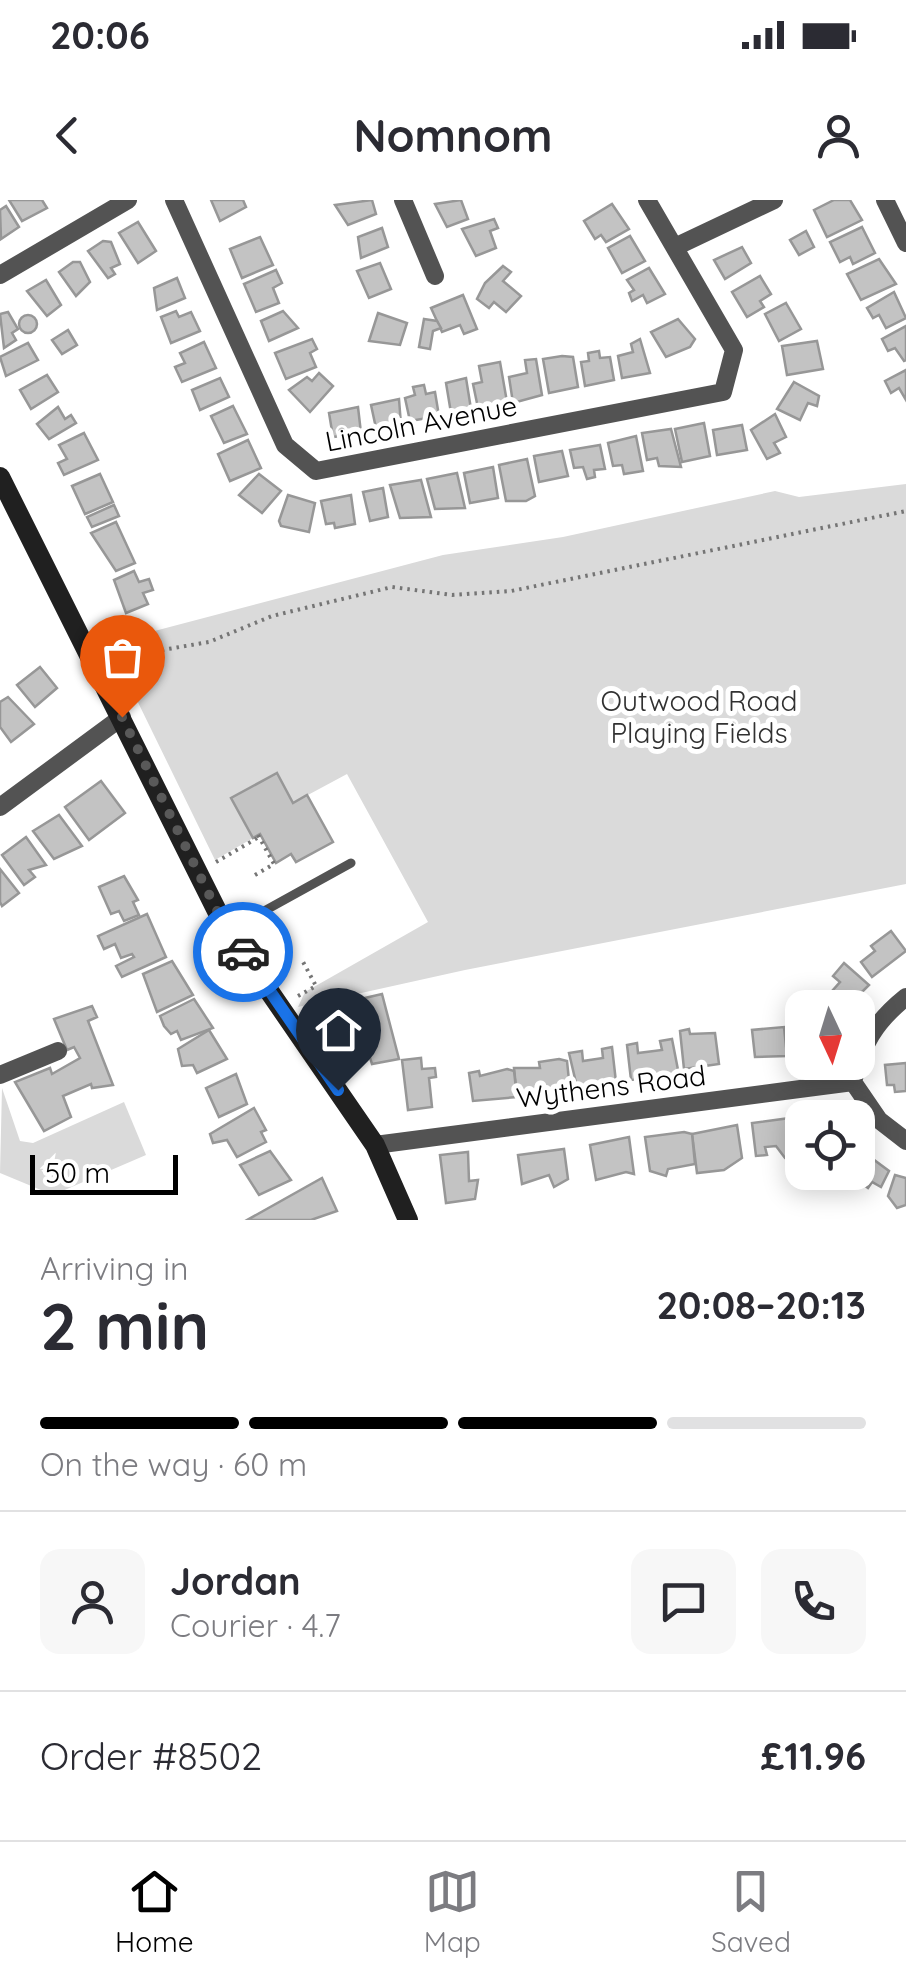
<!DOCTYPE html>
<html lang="en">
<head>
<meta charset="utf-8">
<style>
	body { margin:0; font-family:Quicksand,sans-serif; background:#f7f7f7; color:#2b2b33; height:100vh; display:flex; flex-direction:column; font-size:38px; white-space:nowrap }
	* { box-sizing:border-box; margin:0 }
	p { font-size:32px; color:#7c7c81 }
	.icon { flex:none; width:55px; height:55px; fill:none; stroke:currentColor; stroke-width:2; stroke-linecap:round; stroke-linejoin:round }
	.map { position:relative; height:1020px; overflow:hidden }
	.side { display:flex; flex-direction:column; background:#fff; flex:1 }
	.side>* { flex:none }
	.needle { width:65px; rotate:176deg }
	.tools { position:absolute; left:785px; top:790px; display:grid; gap:20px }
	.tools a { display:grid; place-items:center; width:90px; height:90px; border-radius:20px; background:#fff; box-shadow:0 5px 25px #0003; font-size:50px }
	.scale { position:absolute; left:30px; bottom:25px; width:148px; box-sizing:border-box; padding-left:10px; border:5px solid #000; border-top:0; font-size:28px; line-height:35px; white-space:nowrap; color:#000; -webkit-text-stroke:8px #fff; paint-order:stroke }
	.pin { position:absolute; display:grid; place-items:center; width:85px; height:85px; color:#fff; margin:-102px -42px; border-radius:50% 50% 50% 0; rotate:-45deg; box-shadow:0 0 10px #0007 }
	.pin .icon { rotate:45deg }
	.courier { position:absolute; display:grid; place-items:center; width:100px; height:100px; margin:-50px; border:8px solid #1a73e8; border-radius:50%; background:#fff; color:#222; box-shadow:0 2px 12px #0007 }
	.head em { font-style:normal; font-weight:800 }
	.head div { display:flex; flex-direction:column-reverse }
	.head { display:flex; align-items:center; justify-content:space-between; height:170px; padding:0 40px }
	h1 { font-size:65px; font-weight:800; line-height:75px }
	.bar { display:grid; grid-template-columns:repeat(4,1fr); gap:15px 10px; align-content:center; height:120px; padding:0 40px }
	.bar i { height:12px; border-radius:8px; background:#e1e1e2 }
	.bar .on { background:#000 }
	.bar p { grid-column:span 4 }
	.line { display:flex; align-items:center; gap:25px; padding:0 40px; border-top:2px solid #e1e1e2 }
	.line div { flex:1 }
	.round { display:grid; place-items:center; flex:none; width:105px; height:105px; border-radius:20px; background:#f7f7f7 }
	.status { display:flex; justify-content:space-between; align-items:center; height:70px; padding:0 50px; background:#fff; direction:ltr }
	.status svg { height:28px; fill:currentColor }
	header { display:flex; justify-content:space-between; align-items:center; height:130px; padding:0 40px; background:#fff; font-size:45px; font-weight:800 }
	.menu { display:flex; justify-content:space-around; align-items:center; height:140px; border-top:2px solid #e1e1e2; background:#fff; font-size:28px; color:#7c7c81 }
	.menu a { display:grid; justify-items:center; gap:5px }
	.menu .on { color:#000 }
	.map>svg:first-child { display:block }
	.green { fill:#dadada }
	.building { fill:#c3c3c3; stroke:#979797; stroke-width:2.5 }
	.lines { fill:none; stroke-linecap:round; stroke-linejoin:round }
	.path { stroke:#757575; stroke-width:4; stroke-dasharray:2.5 5; stroke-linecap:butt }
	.lane { stroke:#535353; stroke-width:9 }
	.street { stroke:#535353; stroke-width:18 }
	.secondary { stroke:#202020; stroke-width:20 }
	.done { stroke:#595959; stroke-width:10; stroke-dasharray:0 18 }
	.route { stroke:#1a73e8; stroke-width:12 }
	.labels { text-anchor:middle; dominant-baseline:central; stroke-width:10; stroke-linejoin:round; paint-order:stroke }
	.street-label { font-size:28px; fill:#000; stroke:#fff }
	.park-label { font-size:28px; fill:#313131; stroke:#fff }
</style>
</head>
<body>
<div class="status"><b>20:06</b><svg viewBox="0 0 49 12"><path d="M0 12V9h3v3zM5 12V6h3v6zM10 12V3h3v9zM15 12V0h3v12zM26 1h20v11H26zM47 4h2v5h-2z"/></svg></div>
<header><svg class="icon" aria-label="back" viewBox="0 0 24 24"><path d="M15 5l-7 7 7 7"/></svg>Nomnom<svg class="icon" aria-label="person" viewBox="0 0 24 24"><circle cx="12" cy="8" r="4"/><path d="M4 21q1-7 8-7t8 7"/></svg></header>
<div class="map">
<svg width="906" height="1020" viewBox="0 0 906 1020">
	<rect width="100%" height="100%" fill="#fff"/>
	<g class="green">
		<path d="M906 284V684L465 770 298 807 305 792 428 722 347 574 293 603 277 572 232 597 253 638 215 660 109 443 443 355 563 337 775 291 799 297Z"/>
		<path d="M2 888 20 941 33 943 124 902 146 955 53 995 0 973Z"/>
	</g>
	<g class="building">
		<path d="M9 0H42L47 8 22 21Z"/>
		<path d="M211 0H243L246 7 220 21Z"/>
		<path d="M372 0 376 14 348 25 335 5Z"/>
		<path d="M461 0 468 19 447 27 435 4Z"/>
		<path d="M834 0H850L862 20 827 37 814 10Z"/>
		<path d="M612 4 629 29 606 42 601 35 595 39 584 21Z"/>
		<path d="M6 6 19 27 1 39 0 10Z"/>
		<path d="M494 19 498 28 490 31 496 48 476 56 462 29Z"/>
		<path d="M138 22 156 51 138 63 119 33Z"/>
		<path d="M862 27 875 53 853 64 850 57 840 62 830 42Z"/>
		<path d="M382 28 388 47 361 58 358 37Z"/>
		<path d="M806 31 814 47 799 55 790 40Z"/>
		<path d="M630 36 645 61 622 73 608 48Z"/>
		<path d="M260 37 273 65 242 78 230 49Z"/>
		<path d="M103 41 111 42 120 64 111 68 115 74 108 78 88 51Z"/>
		<path d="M742 47 751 63 725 79 714 60Z"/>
		<path d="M879 59 896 84 861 100 847 74Z"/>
		<path d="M73 62H80L90 82 76 96 59 72Z"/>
		<path d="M380 63 391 89 369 98 357 71Z"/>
		<path d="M503 66 511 72 503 81 521 96 506 112 494 102 489 108 477 99 485 83Z"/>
		<path d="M649 68 665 94 647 103 643 95 632 101 629 93 634 90 627 80Z"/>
		<path d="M276 70 282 83 273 88 279 103 256 112 244 84Z"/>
		<path d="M760 76 771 94 760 101 764 107 747 117 732 92Z"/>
		<path d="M177 78 185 98 157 110 154 88Z"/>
		<path d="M46 80 61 105 47 116 27 91Z"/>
		<path d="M894 92 906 118 886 128 879 115 873 118 867 108Z"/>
		<path d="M463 95 477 129 464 134 460 125 442 132 431 108Z"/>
		<path d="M786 103 801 129 779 141 765 114Z"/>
		<path d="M176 111 179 117 191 112 200 131 171 143 161 117Z"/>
		<path d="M283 111 298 128 269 141 261 121Z"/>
		<path d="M8 112 18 129 12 133 16 140 4 148 0 114Z"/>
		<path d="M378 113 407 123 400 145 369 141Z"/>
		<circle cx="28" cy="124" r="9"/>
		<path d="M424 119 437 121 441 128 433 131 430 149 419 147Z"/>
		<path d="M678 119 695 139 690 147 666 157 651 132Z"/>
		<path d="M906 126V160L904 161 895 148 888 151 882 139Z"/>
		<path d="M68 130 77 145 62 154 52 140Z"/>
		<path d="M312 139 317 149 310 153 316 167 286 179 275 153Z"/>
		<path d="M640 139 650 173 622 178 618 156 633 152 631 144Z"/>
		<path d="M817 141 823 169 787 175 782 146Z"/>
		<path d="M204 142 216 168 182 182 175 167 185 163 180 153Z"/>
		<path d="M28 143 38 160 6 176 0 157Z"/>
		<path d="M599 151 600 158 610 157 614 180 585 186 581 162 589 161 588 153Z"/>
		<path d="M562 156 573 157 578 187 549 193 543 159Z"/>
		<path d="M536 159 542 195 513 203 509 177 527 173 525 160Z"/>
		<path d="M500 162 507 202 478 208 473 184 482 182 479 166Z"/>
		<path d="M906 170V200L899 188 891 193 885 181Z"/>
		<path d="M319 173 333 186 310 212 289 190 307 177 312 181Z"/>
		<path d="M47 175 58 192 31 209 20 190Z"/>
		<path d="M220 178 229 197 200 210 192 190Z"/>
		<path d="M466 178 471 209 451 213 446 183Z"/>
		<path d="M794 182 819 196 817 206 808 203 800 220 777 209Z"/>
		<path d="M424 185 426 194 435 192 439 216 410 221 405 198 415 195 413 187Z"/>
		<path d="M399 199 401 225 376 228 371 205Z"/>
		<path d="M233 206 247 234 224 243 211 216Z"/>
		<path d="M58 207 65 219 71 215 76 223 49 239 37 224Z"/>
		<path d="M358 207 361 233 333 237 329 213Z"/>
		<path d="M775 214 786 237 774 243 780 253 767 259 751 230Z"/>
		<path d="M704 223 710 256 682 262 675 229Z"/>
		<path d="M742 225 747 250 717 255 713 230Z"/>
		<path d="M671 229 681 267 659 266 657 258 647 260 642 233Z"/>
		<path d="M84 233 98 260 64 275 58 263 67 259 59 245Z"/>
		<path d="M636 236 643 271 624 274 622 265 613 266 608 243Z"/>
		<path d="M248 240 261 268 230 281 218 254Z"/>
		<path d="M600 245 605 269 594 270 595 277 587 279 583 267 574 268 570 250Z"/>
		<path d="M562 251 568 276 539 282 534 256Z"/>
		<path d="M527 259 535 296 526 301H506L499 265Z"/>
		<path d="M493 267 498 298 470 303 464 273Z"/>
		<path d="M457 273 465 308 435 309 427 279Z"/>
		<path d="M100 274 113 302 85 314 72 286Z"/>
		<path d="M259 274 281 291 262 313 239 295Z"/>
		<path d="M421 280 431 317 400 318 390 285Z"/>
		<path d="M383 288 388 317 370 321 363 292Z"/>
		<path d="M288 295 315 303 309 332 281 326 279 321Z"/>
		<path d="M351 295 355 324 335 328 334 323 326 324 321 301Z"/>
		<path d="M114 305 119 316 92 327 87 317Z"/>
		<path d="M116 322 135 363 116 371 91 333Z"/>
		<path d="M134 371 139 382 149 379 153 390 143 393 148 404 126 413 114 380Z"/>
		<path d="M40 467 57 488 35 507 17 485Z"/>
		<path d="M8 497 34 524 11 542 0 527V502Z"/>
		<path d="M277 573 293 603 307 595 333 642 296 662 291 654 276 663 260 634 253 638 231 598Z"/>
		<path d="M101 581 125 613 89 640 65 607Z"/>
		<path d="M59 615 82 646 54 659 33 631Z"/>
		<path d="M26 637 46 665 29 670 35 677 24 685 2 655Z"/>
		<path d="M0 669 19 693 2 706 0 702Z"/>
		<path d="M124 676 138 700 133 702 139 715 124 721 119 711 111 714 99 687Z"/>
		<path d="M147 714 166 757 122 777 116 766 134 757 132 754 121 758 115 744 104 749 98 736Z"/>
		<path d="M891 731 906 751 872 777 861 762 875 751 871 746Z"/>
		<path d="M172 761 193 795 157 812 143 774Z"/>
		<path d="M844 763 869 785 846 808H817L840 782 833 776Z"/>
		<path d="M382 794 399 859 372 864 352 801Z"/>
		<path d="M194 799 213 828 181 840 177 831 171 834 164 826 160 816Z"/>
		<path d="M92 806 97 817 88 821 113 885 92 888 91 884 63 896 71 917 44 931 15 882 50 868 52 874 80 858 74 847 67 850 54 819Z"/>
		<path d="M784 827 787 856 755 857 752 830Z"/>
		<path d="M689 829 690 834 715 833 719 864 684 869 680 831Z"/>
		<path d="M209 830 227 859 197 873 193 865 182 866 178 849Z"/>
		<path d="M672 839 679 875 631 880 627 845 637 843 638 853 662 850 660 841Z"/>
		<path d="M612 847 616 882 577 887 569 853 582 851 583 861 603 858 602 849Z"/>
		<path d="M421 858 422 869 435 868 436 877 429 878 432 907 408 910 402 860Z"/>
		<path d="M559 859 567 861 570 890 517 897 514 868H540L539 862Z"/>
		<path d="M906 863V891L895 892 894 885H887L885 865Z"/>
		<path d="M507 869 514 871 517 897 473 901 469 873 479 871 480 876Z"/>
		<path d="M236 874 247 904 219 917 206 888Z"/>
		<path d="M254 908 266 930 261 932 266 942 237 957 227 940 213 943 210 934Z"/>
		<path d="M790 918 795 957 785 958 776 946 765 947 767 955 756 956 752 923Z"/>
		<path d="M737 925 742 958 724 970 697 973 692 934Z"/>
		<path d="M684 932 692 934 695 964 668 969 666 976 650 971 645 937Z"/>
		<path d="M629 937 634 974 626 972 596 980 590 945Z"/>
		<path d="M858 948 889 971 881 987 872 982 868 988 854 978Z"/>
		<path d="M564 949 568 979 554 987 549 975 522 984 518 955Z"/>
		<path d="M270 951 291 980 259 995 240 965Z"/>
		<path d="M468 952 469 981 478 980 475 999 446 1003 440 955Z"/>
		<path d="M895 975 906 978V1005L897 1008 888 996Z"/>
		<path d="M322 978 337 1011 311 1020H247Z"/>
	</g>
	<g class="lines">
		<g class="path">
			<path d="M110 459 209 442 272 416 392 387 452 395 511 391 906 311"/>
			<path d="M216 662 259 637"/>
			<path d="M255 675 274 664 258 635"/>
			<path d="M298 796 316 786 302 760"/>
		</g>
		<path class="lane" d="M228 731 351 663"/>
		<g class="street">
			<path d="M174 0 285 245 316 271 723 192 734 150 647 0"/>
			<path d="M403 0 435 76"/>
			<path d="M885 0 906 43"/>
			<path d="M675 47 774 0"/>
			<path d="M0 75 128 0"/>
			<path d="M0 607 122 517"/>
			<path d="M906 797C876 821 861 845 853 882L879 920 906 941"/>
			<path d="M0 875 58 851"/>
			<path d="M375 945 853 882"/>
		</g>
		<path class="secondary" d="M0 277 225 727 375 945 408 1020"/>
	</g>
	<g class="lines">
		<path class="done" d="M122 517 225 727 243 752"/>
		<path class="route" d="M243 752 338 890"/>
	</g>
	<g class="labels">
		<g class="street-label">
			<text transform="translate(421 223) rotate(-11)">Lincoln Avenue</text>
			<text transform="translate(611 886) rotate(-7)">Wythens Road</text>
		</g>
		<g class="park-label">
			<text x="699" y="500">Outwood Road<tspan x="699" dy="32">Playing Fields</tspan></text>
		</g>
	</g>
</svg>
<div class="tools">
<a><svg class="needle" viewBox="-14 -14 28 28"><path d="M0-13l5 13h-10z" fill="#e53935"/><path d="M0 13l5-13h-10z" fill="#7c7c81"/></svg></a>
<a><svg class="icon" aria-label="locate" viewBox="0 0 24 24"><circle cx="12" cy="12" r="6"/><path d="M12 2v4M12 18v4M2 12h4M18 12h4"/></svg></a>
</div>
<div class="scale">50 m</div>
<div class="pin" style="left:122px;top:517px;background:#ea580c"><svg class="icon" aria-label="bag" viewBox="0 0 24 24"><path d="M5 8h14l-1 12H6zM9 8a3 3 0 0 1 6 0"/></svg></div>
<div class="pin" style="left:338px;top:890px;background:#1f2937"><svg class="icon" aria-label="home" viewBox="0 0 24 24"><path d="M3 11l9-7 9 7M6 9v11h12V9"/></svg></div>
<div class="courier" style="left:243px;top:752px"><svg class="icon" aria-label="car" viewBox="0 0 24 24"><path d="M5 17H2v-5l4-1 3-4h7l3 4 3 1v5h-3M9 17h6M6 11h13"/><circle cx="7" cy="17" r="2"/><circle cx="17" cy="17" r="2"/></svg></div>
</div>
<section class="side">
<div class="head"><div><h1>2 min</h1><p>Arriving in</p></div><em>20:08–20:13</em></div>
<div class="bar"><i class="on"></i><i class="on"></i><i class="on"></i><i></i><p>On the way · 60 m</p></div>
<div class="line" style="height:180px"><a class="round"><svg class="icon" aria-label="person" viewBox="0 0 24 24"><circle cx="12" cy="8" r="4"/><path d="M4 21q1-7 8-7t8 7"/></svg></a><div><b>Jordan</b><p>Courier · 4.7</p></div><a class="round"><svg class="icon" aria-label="chat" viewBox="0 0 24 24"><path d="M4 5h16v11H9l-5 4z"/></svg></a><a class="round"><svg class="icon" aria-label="phone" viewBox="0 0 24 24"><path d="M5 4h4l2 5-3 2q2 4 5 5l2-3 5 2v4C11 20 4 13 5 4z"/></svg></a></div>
<div class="line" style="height:130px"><div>Order #8502</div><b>£11.96</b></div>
</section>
<nav class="menu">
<a class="on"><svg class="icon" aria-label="home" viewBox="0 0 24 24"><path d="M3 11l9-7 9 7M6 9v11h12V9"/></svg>Home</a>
<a><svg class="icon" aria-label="map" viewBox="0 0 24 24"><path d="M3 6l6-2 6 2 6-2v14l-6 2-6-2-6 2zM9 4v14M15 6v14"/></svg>Map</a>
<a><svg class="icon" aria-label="saved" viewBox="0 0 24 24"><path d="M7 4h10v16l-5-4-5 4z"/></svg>Saved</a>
</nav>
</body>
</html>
